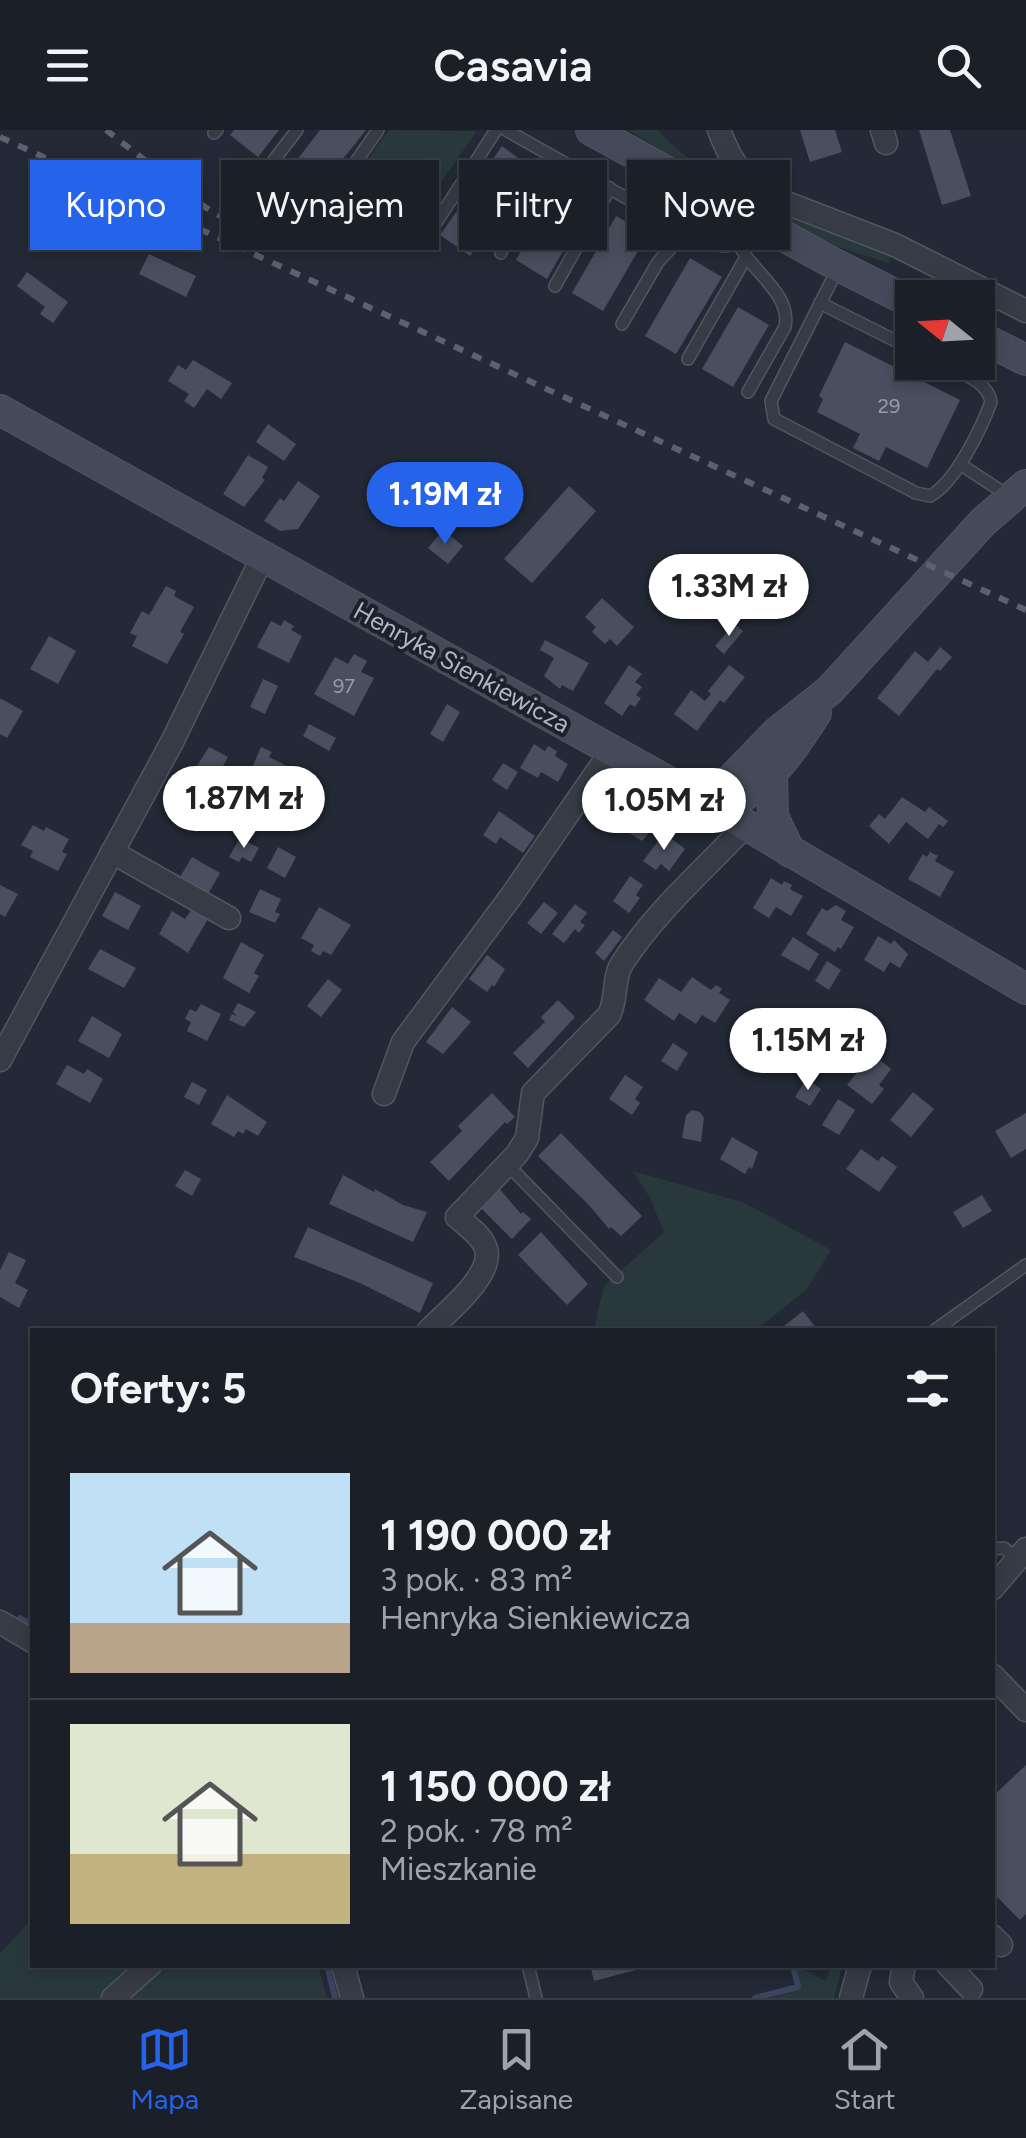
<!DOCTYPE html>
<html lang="pl">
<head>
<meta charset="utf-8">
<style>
	body { margin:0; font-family:Figtree,sans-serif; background:#232730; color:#f1f3f6; height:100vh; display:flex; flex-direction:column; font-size:38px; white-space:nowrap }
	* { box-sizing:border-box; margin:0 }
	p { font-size:32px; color:#9fa2a8 }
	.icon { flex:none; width:55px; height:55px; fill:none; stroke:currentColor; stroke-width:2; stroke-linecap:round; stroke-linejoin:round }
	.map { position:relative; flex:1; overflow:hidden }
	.sheet { position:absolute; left:30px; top:1198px; width:965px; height:640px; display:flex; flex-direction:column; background:#1a1f28; border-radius:0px; box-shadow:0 5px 15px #0003,0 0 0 2px #383d45 }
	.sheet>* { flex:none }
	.top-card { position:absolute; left:30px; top:30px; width:968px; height:90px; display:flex; gap:20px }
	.needle { width:65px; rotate:288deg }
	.tools { position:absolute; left:895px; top:150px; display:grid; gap:20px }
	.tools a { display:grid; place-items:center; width:100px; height:100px; border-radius:0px; background:#1a1f28; box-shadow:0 5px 15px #0003,0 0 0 2px #383d45; font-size:50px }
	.price { position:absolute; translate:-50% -85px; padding:0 22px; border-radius:35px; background:#fff; color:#222; font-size:32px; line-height:65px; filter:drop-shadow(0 2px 5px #0008) }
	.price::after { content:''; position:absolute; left:50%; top:60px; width:30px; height:22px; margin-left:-15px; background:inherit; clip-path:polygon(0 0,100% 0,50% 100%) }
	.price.on { background:#2563eb; color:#fff }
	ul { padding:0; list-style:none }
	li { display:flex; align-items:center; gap:30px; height:250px; padding:0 40px }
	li+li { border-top:2px solid #383d45 }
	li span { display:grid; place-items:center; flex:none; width:280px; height:200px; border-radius:0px; color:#555 }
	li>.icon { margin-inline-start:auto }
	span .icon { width:120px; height:120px; fill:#fffc; stroke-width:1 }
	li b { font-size:42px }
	h2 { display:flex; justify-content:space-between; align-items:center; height:120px; padding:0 40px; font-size:42px }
	.tag { padding:0 35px; border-radius:0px; background:#1a1f28; box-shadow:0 5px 15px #0003,0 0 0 2px #383d45; font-size:35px; line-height:90px }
	.tag.on { background:#2563eb; color:#fff }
	header { display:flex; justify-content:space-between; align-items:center; height:130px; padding:0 40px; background:#1a1f28; font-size:45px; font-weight:600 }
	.tabs { display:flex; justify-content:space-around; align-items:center; height:140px; border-top:2px solid #383d45; background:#1a1f28; font-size:28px; color:#9fa2a8 }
	.tabs a { display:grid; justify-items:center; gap:5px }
	.tabs .on { color:#2563eb }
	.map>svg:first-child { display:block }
	.green { fill:#29393b }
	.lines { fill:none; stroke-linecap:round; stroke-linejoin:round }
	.stream { stroke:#3a455d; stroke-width:6 }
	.building { fill:#494f5e }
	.lane-casing { stroke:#515661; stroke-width:14 }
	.street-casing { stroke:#515661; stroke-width:25 }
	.secondary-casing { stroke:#515661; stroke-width:32 }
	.lane { stroke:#363b46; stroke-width:11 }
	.street { stroke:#363b46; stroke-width:22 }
	.secondary { stroke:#444a59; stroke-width:30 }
	.rail { stroke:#5a616f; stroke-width:6; stroke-dasharray:10 10; stroke-linecap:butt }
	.labels { text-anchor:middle; stroke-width:8; stroke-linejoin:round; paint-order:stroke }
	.number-label { font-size:20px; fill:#979caa }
	.street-label { font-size:25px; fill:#b1b6c3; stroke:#1b202b }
</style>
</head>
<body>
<header><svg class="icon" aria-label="menu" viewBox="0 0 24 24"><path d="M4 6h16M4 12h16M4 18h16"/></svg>Casavia<svg class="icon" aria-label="search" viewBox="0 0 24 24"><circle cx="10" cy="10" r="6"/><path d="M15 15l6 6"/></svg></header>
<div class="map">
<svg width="1026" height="1868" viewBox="0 0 1026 1868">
	<rect width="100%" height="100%" fill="#232936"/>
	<g class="green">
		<path d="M 389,0 L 477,1 L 407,100 L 409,107 L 393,105 C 377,86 355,87 331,86 L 325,74 L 337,71 Z"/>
		<path d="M 628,0 L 658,0 C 679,23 695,37 728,39 L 892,124 L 888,133 L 838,117 L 739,67 Z"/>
		<polygon points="633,1041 745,1073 831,1120 806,1160 756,1200 597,1200 595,1195 604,1156 664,1102 650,1068"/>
		<polygon points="32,1788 32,1835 318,1835 327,1868 0,1868 0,1824"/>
		<polygon points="794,1835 826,1851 831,1835 842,1836 834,1868 770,1868 800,1859"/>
	</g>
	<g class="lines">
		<g class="stream">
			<polyline points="20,1488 32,1495"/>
			<polyline points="327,1835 335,1868"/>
			<polyline points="755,1868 798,1857 793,1835"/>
		</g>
	</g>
	<g class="building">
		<polygon points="234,0 279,0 258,27 230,5"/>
		<polygon points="320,0 366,0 321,57 293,35"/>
		<polygon points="800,0 835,0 842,22 810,32"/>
		<polygon points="919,0 950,0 971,66 942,75"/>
		<polygon points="502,16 532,38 470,126 440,105"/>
		<polygon points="560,53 592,71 547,149 516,130"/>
		<polygon points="616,86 648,104 603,181 572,163"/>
		<polygon points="149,124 196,146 186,167 139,144"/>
		<polygon points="690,128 722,147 676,224 645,206"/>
		<polygon points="27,142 68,172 53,193 40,184 45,177 17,156"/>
		<polygon points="738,177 769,195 733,257 702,239"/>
		<polygon points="845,212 960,270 927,338 886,317 879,331 853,318 860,304 817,282 823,269 819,266"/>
		<polygon points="193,230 232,253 221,269 207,259 194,278 184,271 189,264 168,251 178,235 186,240"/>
		<polygon points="268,294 296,314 284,331 256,312"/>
		<polygon points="248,325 268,337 262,348 265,350 244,377 223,364"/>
		<polygon points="298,351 320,366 298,399 280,401 264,391 280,368 284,371"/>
		<polygon points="569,356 596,381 532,453 504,429"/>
		<polygon points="443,400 463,416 448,434 428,418"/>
		<polygon points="166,456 176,461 174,466 194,477 180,502 184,504 167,534 132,516 137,506 130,503 142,481 149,485"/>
		<polygon points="602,468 634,497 617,516 610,509 605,514 592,502 596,497 585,487"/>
		<polygon points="284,490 294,496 291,500 302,506 289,533 257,517 271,491 281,496"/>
		<polygon points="734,494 743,501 724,524 715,516"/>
		<polygon points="49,506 76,521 58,554 30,539"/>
		<polygon points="545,510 589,533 573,561 562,555 560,559 544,546 554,528 540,520"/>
		<polygon points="940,517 952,527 940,541 937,539 899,586 877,568 915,521 928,532"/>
		<polygon points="354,524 367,531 361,542 374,548 354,586 314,564 335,527 348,534"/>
		<polygon points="629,535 642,544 635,552 642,557 636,565 641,568 635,577 630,574 622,586 604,573"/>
		<polygon points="729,535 745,547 724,573 720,570 697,601 674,584 691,560 705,571 711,564 708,561"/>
		<polygon points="263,549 278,556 265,584 250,577"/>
		<polygon points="0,568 23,581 7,608 0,604"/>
		<polygon points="447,574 460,582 443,612 430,604"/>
		<polygon points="309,594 336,608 329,621 303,606"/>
		<polygon points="534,614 545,621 548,616 557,621 555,626 568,634 558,652 541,642 538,648 520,638"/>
		<polygon points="209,617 228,627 223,636 227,638 213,663 188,650"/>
		<polygon points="261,617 272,622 269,627 285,635 278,651 299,660 286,686 266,675 262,677 255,670 258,664 244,656"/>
		<polygon points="503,633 518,642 507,660 492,650"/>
		<polygon points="602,649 636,669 622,690 590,670"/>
		<polygon points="902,667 925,682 929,677 948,691 943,697 939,694 928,709 906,692 889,714 869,696 879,684 885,689"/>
		<polygon points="649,672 662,681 654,692 657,694 642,711 629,703"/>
		<polygon points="499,681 535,706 523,723 500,707 496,714 483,705"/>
		<polygon points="33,695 44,701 46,697 69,709 62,722 67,724 58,741 30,727 33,721 21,715"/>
		<polygon points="664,703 685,719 669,741 661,734 656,740 643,731"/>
		<polygon points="240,708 259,718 251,732 242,727 239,732 229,727"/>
		<polygon points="278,717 296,727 285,748 267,738"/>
		<polygon points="930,722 938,726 935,731 954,742 940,767 908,749 923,724 927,727"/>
		<polygon points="192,727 220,743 208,764 180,747"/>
		<polygon points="630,746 643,755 636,765 640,768 629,783 613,771"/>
		<polygon points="771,748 782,755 784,751 792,755 790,759 803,766 791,786 776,777 769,788 753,778"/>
		<polygon points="0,755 18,764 5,787 0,784"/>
		<polygon points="260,759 281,769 275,782 280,784 275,793 249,782"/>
		<polygon points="115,762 141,776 128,800 102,786"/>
		<polygon points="544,772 558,783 541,804 527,793"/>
		<polygon points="575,774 587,783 580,792 585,795 579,803 575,799 564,813 552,804"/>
		<polygon points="836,775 846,781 841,790 854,797 841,819 838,817 835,822 806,804 822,778 827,781"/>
		<polygon points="319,777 351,795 331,825 323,821 320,826 311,821 314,815 301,808"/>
		<polygon points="192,779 208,789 188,823 159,804 172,781 185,789"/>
		<polygon points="613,800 622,807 604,831 595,823"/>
		<polygon points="878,806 891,814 894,810 908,824 900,838 890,832 884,842 864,830"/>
		<polygon points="793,807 819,824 809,841 781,825"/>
		<polygon points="241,812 264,825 254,843 259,846 249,863 223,848"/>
		<polygon points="100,819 136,838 124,858 88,839"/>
		<polygon points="487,825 505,839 494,857 492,855 487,862 469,849"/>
		<polygon points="827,831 841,840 829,860 815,851"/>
		<polygon points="692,847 711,860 716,855 722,859 719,863 730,870 715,893 702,885 696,894 679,883 674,891 644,870 659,848 681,862"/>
		<polygon points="328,849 342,860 321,887 307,876"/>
		<polygon points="558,870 575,887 528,938 513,923 545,892 541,887"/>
		<polygon points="238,873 256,882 244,897 229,890 232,884 237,886 233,882"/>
		<polygon points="201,874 221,884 207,911 187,901 191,892 185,889 190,879 196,882"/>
		<polygon points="452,877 471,892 443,924 426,912"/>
		<polygon points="92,886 122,904 109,928 78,911"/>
		<polygon points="824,890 832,896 827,904 847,922 837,937 798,910 808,895 817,901"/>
		<polygon points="673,913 688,923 677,941 661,931"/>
		<polygon points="872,924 891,939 879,955 884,959 872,974 847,955"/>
		<polygon points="67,935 84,944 87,939 103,949 90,973 56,954"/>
		<polygon points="625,945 643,957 635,969 640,973 632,985 609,969"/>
		<polygon points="806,949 821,959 810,976 795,967"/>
		<polygon points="192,952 207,960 199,975 184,967"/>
		<polygon points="913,962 934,979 911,1007 890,990"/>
		<polygon points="492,963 515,987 507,994 505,992 449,1051 430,1032 462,1001 458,996"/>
		<polygon points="227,965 267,992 258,1006 246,999 243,1004 238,1001 234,1007 211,994"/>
		<polygon points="838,969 855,980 839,1005 822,995"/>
		<polygon points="692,980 700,982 704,988 701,1012 682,1008 686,985"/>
		<polygon points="1026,983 1026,1019 1011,1028 995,1001"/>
		<polygon points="561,1003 642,1086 621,1106 611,1097 609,1099 589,1075 538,1026"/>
		<polygon points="732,1007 758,1022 752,1039 749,1037 745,1044 720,1029"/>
		<polygon points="861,1019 878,1031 882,1026 897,1037 879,1062 846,1039"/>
		<polygon points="185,1040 201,1049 192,1066 175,1056"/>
		<polygon points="343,1045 374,1062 375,1059 403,1075 427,1082 413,1112 329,1074"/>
		<polygon points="498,1057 521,1084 523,1082 531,1089 512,1109 479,1076"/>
		<polygon points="982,1065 992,1081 963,1098 953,1082"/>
		<polygon points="308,1097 433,1153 420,1183 360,1153 294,1127"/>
		<polygon points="541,1102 588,1154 567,1175 518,1125"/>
		<polygon points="9,1122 26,1130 15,1153 28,1160 19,1178 0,1167 0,1140"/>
		<polygon points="803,1181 816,1198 779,1200"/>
		<polygon points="1026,1635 1026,1784 1020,1790 992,1762 992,1667"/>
		<polygon points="590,1835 651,1835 651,1836 594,1851"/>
	</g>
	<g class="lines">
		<g class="lane-casing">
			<g id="lane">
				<path d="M 506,0 L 706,113 C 735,119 735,117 752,93"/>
				<polyline points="214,3 217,0"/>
				<polyline points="274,30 297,0"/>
				<polyline points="337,59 378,0"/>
				<polyline points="434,96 496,0"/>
				<path d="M 738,113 C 750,141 792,163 785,197 L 748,262"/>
				<polyline points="501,123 504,112 561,31"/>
				<path d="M 837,140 L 771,271 L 774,289 L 916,363 L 930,366 C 955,353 981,299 991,272 C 988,250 957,242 939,232"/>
				<polyline points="555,156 610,58"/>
				<polyline points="820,173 912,219"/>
				<polyline points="622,194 658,132 685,103"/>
				<polyline points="688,229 745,129"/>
				<polyline points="960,334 1004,363"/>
				<polyline points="507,1034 617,1147"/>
				<polyline points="935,1200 1026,1135"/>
				<polyline points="992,1419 1004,1418 1016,1428"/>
				<polyline points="528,1835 536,1868"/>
			</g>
		</g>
		<g class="street-casing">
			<g id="street">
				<path d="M 719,0 C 730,29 741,47 766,65 L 895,115 L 1026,181"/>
				<polyline points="882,0 886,13"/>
				<polyline points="112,722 229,788"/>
				<polyline points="0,930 172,612 263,426"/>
				<polyline points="384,964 403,912 512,765 612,620"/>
				<path d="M 429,1200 C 446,1183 497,1143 485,1116 C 480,1104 466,1095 457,1087 L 517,1024 L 527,1008 L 533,963 L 609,885 C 618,868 612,847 623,832 C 656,781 705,739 746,695"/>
				<polyline points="992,1459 1026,1419"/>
				<polyline points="0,1492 32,1511"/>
				<polyline points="992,1545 1026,1580"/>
				<polyline points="992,1806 1001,1815"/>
				<polyline points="343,1835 352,1868"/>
				<polyline points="904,1835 901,1852 912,1868"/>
				<polyline points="948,1835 971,1859"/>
				<polyline points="113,1868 150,1835"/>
				<polyline points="851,1868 860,1835"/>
			</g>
		</g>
		<g class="secondary-casing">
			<g id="secondary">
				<polyline points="591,0 831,132 912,173"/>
				<polyline points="978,206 1026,230"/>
				<polyline points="0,280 746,695 1026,859"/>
				<polyline points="772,646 773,686 790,722"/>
				<polyline points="718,681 721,660 776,603 830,560 983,392 1026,355"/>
				<path d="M 718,681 C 768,656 786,629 816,583"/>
			</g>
		</g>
		<use href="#lane" class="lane"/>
		<use href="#street" class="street"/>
		<use href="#secondary" class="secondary"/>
		<g class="rail">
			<polyline points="106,0 205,77 282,122"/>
			<polyline points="0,7 1026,480"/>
		</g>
	</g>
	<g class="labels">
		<g class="number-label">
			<text x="889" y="283">29</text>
			<text x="344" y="563">97</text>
		</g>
		<g class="street-label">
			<text transform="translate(462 537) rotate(29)" y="9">Henryka Sienkiewicza</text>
		</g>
	</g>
</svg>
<div class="tools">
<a><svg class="needle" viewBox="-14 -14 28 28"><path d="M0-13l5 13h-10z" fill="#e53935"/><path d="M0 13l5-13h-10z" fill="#9fa2a8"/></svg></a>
</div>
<b class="price on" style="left:445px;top:417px">1.19M zł</b>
<b class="price" style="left:729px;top:509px">1.33M zł</b>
<b class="price" style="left:244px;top:721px">1.87M zł</b>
<b class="price" style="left:664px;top:723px">1.05M zł</b>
<b class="price" style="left:808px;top:963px">1.15M zł</b>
<div class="top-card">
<a class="tag on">Kupno</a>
<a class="tag">Wynajem</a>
<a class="tag">Filtry</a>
<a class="tag">Nowe</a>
</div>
<section class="sheet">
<h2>Oferty: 5<svg class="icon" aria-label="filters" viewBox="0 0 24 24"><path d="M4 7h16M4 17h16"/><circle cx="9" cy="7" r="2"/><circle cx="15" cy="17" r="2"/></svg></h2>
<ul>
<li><span style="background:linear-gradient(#bfe0f5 75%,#b9a48a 0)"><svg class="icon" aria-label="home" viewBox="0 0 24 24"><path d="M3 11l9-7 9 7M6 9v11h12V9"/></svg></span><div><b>1 190 000 zł</b><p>3 pok. · 83 m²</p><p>Henryka Sienkiewicza</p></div></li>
<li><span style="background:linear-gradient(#dfe7d0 65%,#c2b280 0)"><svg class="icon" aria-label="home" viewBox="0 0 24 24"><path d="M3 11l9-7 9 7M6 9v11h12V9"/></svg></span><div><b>1 150 000 zł</b><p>2 pok. · 78 m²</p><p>Mieszkanie</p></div></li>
</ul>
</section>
</div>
<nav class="tabs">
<a class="on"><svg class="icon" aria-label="map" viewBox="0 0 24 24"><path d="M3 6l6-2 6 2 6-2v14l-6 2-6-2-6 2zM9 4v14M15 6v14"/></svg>Mapa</a>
<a><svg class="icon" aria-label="saved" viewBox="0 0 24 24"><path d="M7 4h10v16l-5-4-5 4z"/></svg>Zapisane</a>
<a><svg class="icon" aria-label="home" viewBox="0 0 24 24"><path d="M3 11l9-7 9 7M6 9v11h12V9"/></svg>Start</a>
</nav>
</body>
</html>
